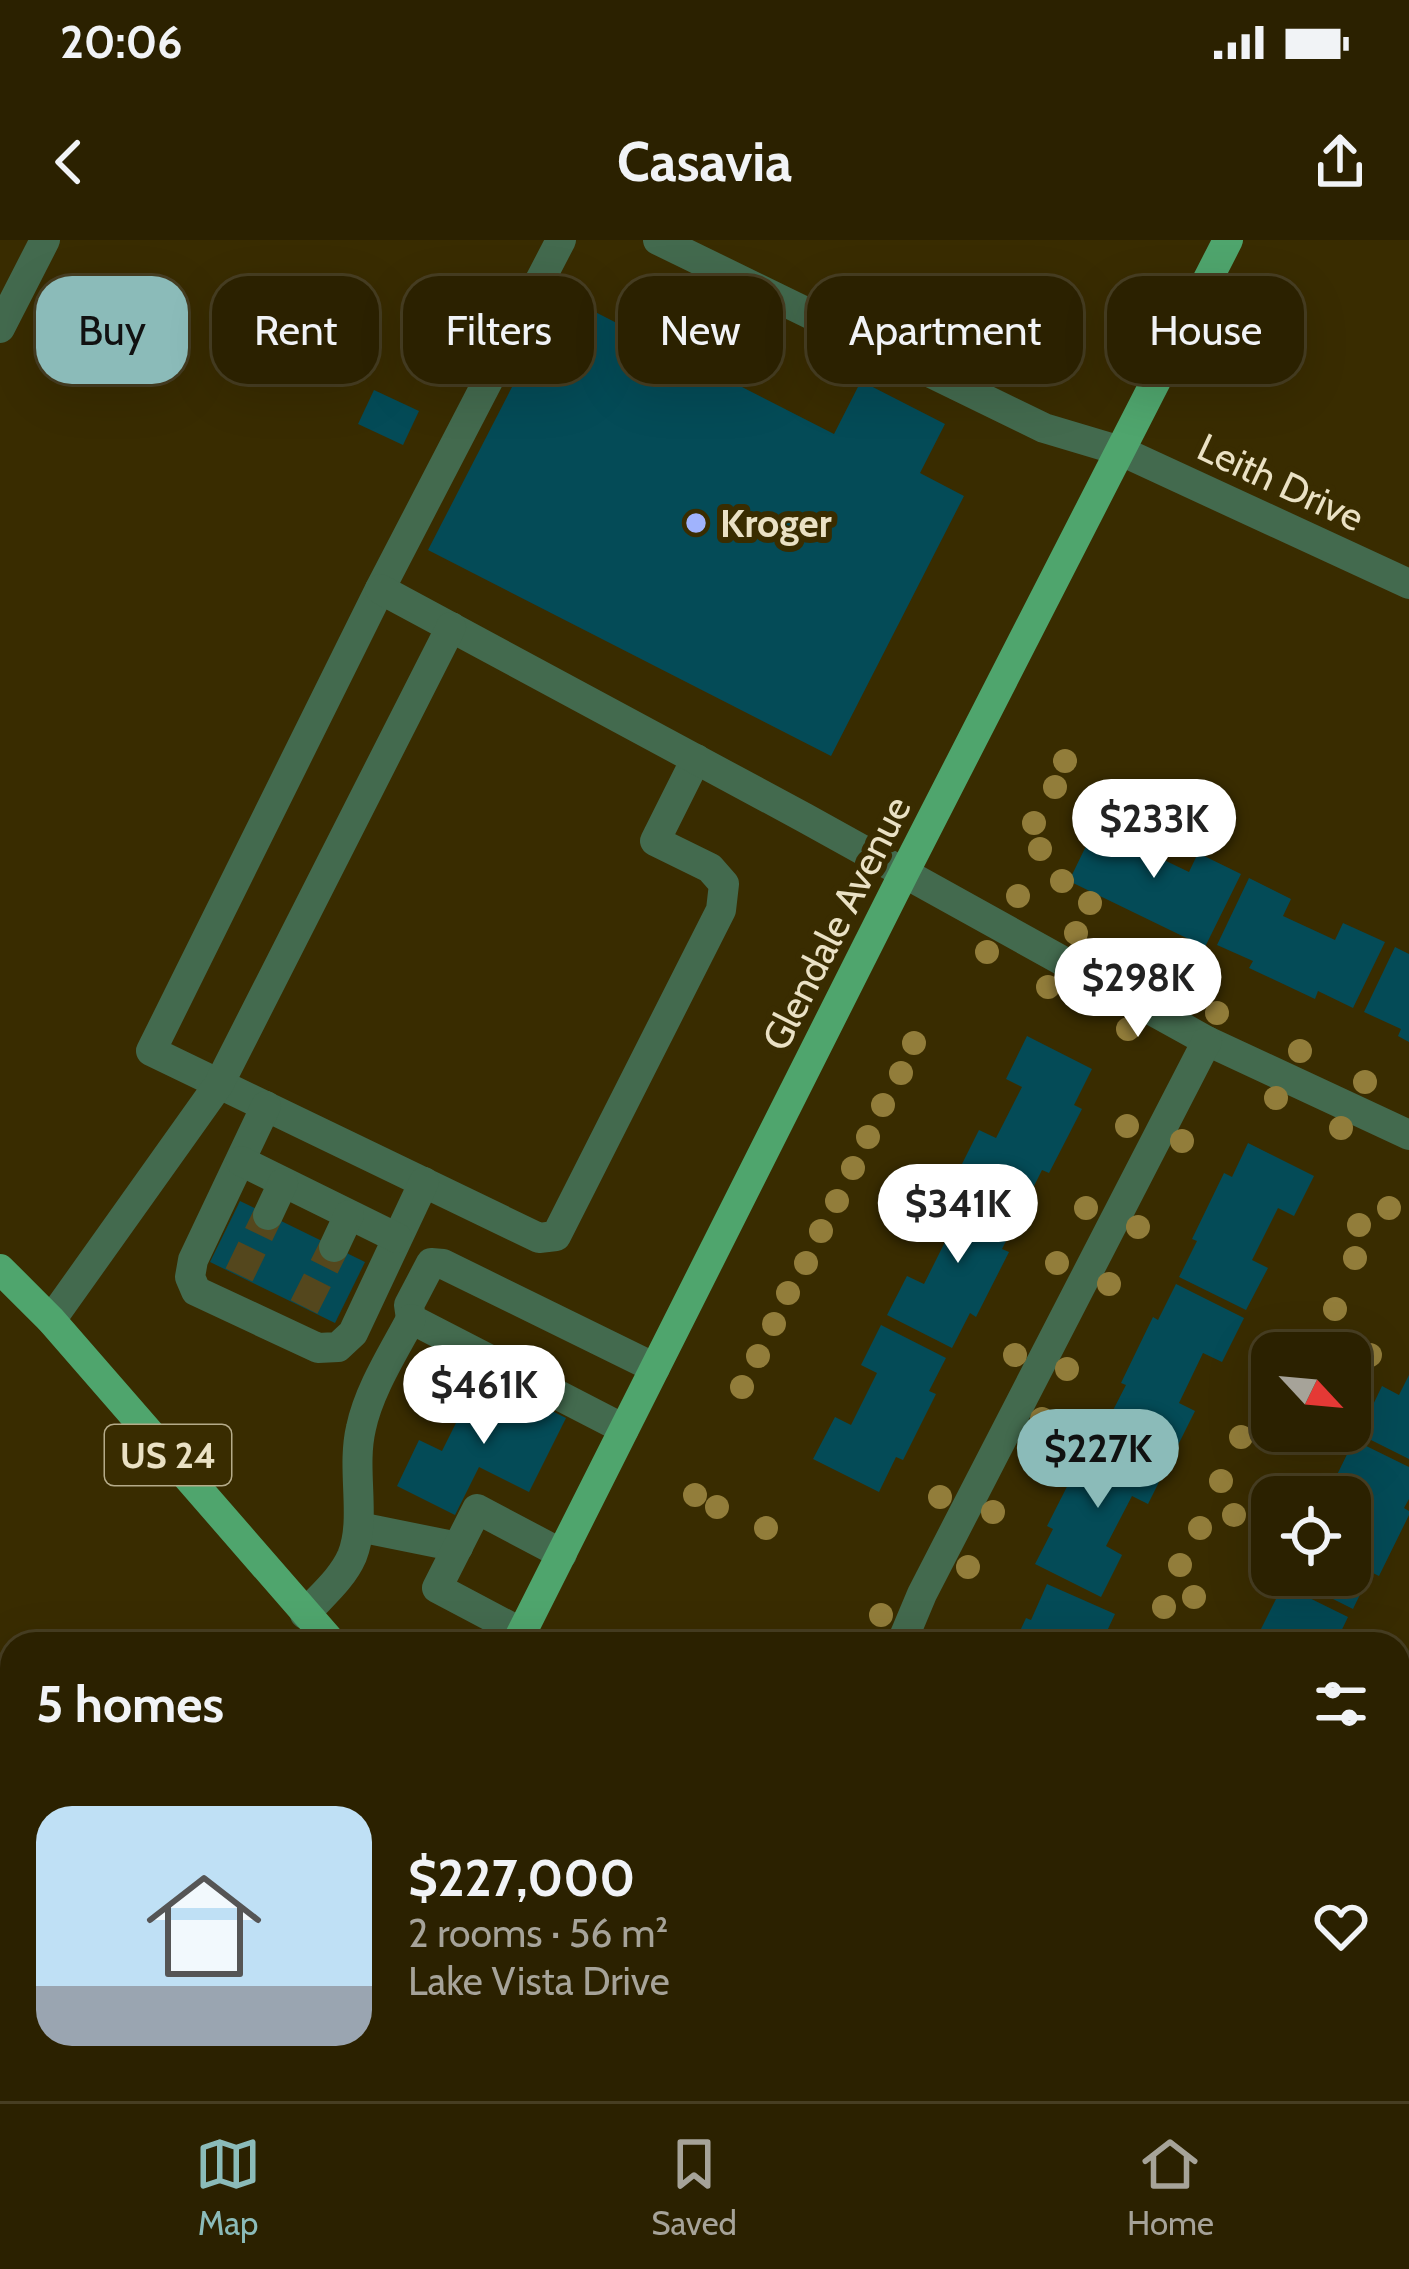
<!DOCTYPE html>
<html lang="en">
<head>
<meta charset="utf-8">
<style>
	body { margin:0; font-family:Cabin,sans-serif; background:#33290a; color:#f1f3f6; height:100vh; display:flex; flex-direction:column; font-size:45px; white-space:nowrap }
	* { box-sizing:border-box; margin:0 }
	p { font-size:39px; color:#a6a399 }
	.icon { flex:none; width:66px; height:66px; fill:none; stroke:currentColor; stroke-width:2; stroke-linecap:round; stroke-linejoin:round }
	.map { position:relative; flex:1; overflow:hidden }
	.drawer { position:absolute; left:0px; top:1392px; width:1410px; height:471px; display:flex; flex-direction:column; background:#2b2100; border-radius:36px 36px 0 0; box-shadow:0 12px 48px #0002,0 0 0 3px #473e22 }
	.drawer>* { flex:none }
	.guide { position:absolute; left:36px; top:36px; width:1338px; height:108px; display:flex; gap:24px }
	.needle { width:78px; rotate:116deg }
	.buttons { position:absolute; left:1251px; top:1092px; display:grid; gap:24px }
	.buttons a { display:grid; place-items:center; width:120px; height:120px; border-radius:24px; background:#2b2100; box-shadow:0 12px 48px #0002,0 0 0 3px #473e22; font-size:60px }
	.price { position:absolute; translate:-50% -102px; padding:0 27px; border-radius:42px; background:#fff; color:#222; font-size:39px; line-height:78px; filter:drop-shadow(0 3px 6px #0008) }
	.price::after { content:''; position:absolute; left:50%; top:72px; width:36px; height:27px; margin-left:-18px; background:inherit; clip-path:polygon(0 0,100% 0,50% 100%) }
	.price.on { background:#8bbbb9; color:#111 }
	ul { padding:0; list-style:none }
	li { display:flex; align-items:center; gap:36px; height:300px; padding:0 36px }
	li+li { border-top:3px solid #473e22 }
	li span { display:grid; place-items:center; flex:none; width:336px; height:240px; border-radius:36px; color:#555 }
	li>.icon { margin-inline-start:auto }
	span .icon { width:144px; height:144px; fill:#fffc; stroke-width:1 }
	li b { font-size:51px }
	h2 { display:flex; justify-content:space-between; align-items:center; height:144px; padding:0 36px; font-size:51px }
	.pill { padding:0 42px; border-radius:36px; background:#2b2100; box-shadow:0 12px 48px #0002,0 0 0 3px #473e22; font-size:42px; line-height:108px }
	.pill.on { background:#8bbbb9; color:#111 }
	.status { display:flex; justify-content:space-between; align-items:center; height:84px; padding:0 60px; background:#2b2100; direction:ltr }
	.status svg { height:33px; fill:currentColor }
	header { display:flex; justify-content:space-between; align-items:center; height:156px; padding:0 36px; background:#2b2100; font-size:54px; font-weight:700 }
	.menu { display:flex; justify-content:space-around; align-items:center; height:168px; border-top:3px solid #473e22; background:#2b2100; font-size:33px; color:#a6a399 }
	.menu a { display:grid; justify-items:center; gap:6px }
	.menu .on { color:#8bbbb9 }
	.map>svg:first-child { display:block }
	.building { fill:#044b57 }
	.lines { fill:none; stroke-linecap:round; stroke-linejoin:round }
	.minor-tunnel { stroke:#54471d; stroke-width:30; stroke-dasharray:30 15; stroke-linecap:butt }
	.minor { stroke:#436a4e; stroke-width:30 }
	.major { stroke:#4fa56d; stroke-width:30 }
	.tree { fill:#927d3a }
	.poi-dot { fill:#a0b3fd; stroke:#392c00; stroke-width:4.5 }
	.labels { text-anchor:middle; stroke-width:12; stroke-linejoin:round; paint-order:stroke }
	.shield { fill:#392c00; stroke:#b5ab89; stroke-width:3 }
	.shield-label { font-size:36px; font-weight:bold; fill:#eae1c4 }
	.street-label { font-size:39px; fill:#eae1c4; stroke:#392c00 }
	.poi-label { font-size:39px; font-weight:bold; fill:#eae1c4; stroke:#392c00; text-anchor:start }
</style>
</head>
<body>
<div class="status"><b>20:06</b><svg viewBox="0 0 49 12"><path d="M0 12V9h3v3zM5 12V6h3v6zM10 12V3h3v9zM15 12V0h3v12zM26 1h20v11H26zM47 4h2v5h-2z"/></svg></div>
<header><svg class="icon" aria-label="back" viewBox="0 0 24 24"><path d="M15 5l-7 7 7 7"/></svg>Casavia<svg class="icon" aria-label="share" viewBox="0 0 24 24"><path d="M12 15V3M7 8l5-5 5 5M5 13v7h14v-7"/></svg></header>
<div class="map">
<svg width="1409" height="1861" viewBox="0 0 1409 1861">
	<rect width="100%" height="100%" fill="#392c00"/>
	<g class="building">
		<polygon points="560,54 834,194 861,141 945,184 920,233 964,256 831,516 428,310"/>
		<polygon points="374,150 419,171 403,205 358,184"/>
		<polygon points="1104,569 1146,590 1137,607 1189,632 1198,613 1241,634 1205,707 1069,641"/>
		<polygon points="1249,638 1291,659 1283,676 1335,700 1343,683 1385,702 1353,768 1318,751 1315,759 1249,728 1253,721 1217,705"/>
		<polygon points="1395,707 1409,714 1409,802 1398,796 1401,789 1364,772"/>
		<polygon points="1027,796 1092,829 1074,865 1082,869 1049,933 1042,930 1025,964 958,932 979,890 996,898 1022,847 1006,839"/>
		<polygon points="1248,903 1314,936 1294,976 1278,968 1252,1020 1268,1028 1246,1070 1179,1037 1197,1001 1192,999 1224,933 1232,937"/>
		<polygon points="955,940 1020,973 1002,1009 1009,1012 976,1077 970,1073 952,1108 887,1075 907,1036 924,1044 949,994 932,986"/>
		<polygon points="240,961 365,1022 335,1083 210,1022"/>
		<polygon points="1176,1044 1244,1078 1222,1122 1203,1113 1179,1163 1195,1171 1174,1213 1108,1180 1126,1145 1121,1143 1153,1077 1158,1080"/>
		<polygon points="881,1085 946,1118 929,1151 936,1154 903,1220 896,1217 879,1252 813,1219 835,1177 851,1185 877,1133 861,1125"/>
		<polygon points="480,1135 566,1178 529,1252 479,1227 455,1275 397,1246 419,1200 442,1211"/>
		<polygon points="1409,1135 1409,1219 1359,1194 1382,1146 1399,1155"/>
		<polygon points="1104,1189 1169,1222 1148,1264 1132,1256 1106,1306 1122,1315 1101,1357 1035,1324 1053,1289 1047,1286 1080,1221 1086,1224"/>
		<polygon points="1354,1200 1409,1227 1409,1259 1404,1268 1409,1271 1409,1275 1379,1336 1371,1332 1353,1369 1285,1335 1350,1335 1350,1257 1347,1257 1351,1250 1334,1241"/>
		<polygon points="1047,1344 1115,1374 1101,1404 1014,1404 1026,1378 1031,1380"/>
		<polygon points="1283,1345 1348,1377 1335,1404 1272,1404 1257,1397"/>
		<polygon points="1398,1687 1409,1693 1409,1771 1398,1793"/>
		<polygon points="987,1851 1062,1851 1071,1861 996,1861"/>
	</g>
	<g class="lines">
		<g class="minor-tunnel">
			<polyline points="239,1035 268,975"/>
			<polyline points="304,1067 334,1007"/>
		</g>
		<g class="minor">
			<polyline points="561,0 380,349 151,811 539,998 556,996 721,670 724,644 710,628 655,601 696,519"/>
			<polyline points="658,0 1044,188 1121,211 1409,344"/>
			<polyline points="0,88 45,0"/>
			<polyline points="380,349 805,578 1207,801 1409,895"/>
			<polyline points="266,866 193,1020 190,1037 196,1051 318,1108 338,1107 353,1093 424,942"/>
			<polyline points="241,921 397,998"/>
			<polyline points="268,975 283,943"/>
			<polyline points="334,1007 349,975"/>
			<polyline points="51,1080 219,844 451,387"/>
			<polyline points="624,1189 411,1079 409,1065 431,1023 443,1024 655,1128"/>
			<polyline points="359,1287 458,1307"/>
			<path d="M 305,1374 C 321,1356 342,1339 352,1316 C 367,1279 351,1230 361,1188 C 369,1150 393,1113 411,1079"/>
			<polyline points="522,1393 437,1348 477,1269 562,1314"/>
			<polyline points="901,1404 922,1354 1207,801"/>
			<polyline points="0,1443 12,1455"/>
			<polyline points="1398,1471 1409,1449"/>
			<polyline points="0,1835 12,1841"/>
			<polyline points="34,1851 55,1861"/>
			<polyline points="528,1851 546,1861"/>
			<polyline points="1163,1851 1171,1861"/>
			<polyline points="408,1861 415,1851"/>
			<polyline points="629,1861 634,1851"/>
			<polyline points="697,1861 707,1851"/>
			<polyline points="1241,1861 1250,1851"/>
		</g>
		<g class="major">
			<polyline points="0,1029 51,1080 333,1404"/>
			<polyline points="516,1404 904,633 1228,0"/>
			<polyline points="746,1851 756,1861"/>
			<polyline points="270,1861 276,1851"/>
		</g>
	</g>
	<g class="tree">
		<circle cx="1065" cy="521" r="12"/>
		<circle cx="1055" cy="547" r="12"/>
		<circle cx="1034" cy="583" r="12"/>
		<circle cx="1040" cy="609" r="12"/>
		<circle cx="1062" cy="641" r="12"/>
		<circle cx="1018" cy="656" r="12"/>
		<circle cx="1090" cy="663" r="12"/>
		<circle cx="1076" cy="693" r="12"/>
		<circle cx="987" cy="712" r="12"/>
		<circle cx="1155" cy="739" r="12"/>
		<circle cx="1048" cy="747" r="12"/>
		<circle cx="1217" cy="773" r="12"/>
		<circle cx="1128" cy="789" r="12"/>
		<circle cx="914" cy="803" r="12"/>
		<circle cx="1300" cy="811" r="12"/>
		<circle cx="901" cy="833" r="12"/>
		<circle cx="1365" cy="842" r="12"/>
		<circle cx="1276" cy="858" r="12"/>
		<circle cx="883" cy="865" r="12"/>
		<circle cx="1127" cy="886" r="12"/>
		<circle cx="1341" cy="888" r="12"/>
		<circle cx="868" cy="897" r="12"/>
		<circle cx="1182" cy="901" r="12"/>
		<circle cx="853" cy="928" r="12"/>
		<circle cx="837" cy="961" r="12"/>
		<circle cx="1086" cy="968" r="12"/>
		<circle cx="1389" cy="968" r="12"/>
		<circle cx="1359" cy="985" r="12"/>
		<circle cx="1138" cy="987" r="12"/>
		<circle cx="821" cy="991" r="12"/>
		<circle cx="1355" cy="1018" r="12"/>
		<circle cx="806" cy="1023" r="12"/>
		<circle cx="1057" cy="1023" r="12"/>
		<circle cx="1109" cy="1044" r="12"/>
		<circle cx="788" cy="1053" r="12"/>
		<circle cx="1335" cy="1069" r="12"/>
		<circle cx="774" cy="1084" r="12"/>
		<circle cx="1015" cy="1115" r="12"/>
		<circle cx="1370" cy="1115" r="12"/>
		<circle cx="758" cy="1116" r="12"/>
		<circle cx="1067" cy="1129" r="12"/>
		<circle cx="742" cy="1147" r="12"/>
		<circle cx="1042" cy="1179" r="12"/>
		<circle cx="1241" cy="1197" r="12"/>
		<circle cx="1221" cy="1241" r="12"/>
		<circle cx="695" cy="1255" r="12"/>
		<circle cx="940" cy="1257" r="12"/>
		<circle cx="717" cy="1267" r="12"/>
		<circle cx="993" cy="1272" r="12"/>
		<circle cx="1234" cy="1275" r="12"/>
		<circle cx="766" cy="1288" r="12"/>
		<circle cx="1200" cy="1288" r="12"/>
		<circle cx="1180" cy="1325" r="12"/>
		<circle cx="968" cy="1327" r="12"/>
		<circle cx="1194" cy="1357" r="12"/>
		<circle cx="1164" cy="1367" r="12"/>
		<circle cx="881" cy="1375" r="12"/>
	</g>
	<circle class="poi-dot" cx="696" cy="283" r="12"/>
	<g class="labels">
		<rect class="shield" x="105" y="1185" width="126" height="60" rx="9"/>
		<g class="shield-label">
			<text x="168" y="1228">US 24</text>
		</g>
		<g class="street-label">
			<text transform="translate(1281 242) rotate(25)" y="14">Leith Drive</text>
			<text transform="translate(836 683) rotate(-63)" y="14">Glendale Avenue</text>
		</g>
		<g class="poi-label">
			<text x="720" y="297">Kroger</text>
		</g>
	</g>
</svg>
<div class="buttons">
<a><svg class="needle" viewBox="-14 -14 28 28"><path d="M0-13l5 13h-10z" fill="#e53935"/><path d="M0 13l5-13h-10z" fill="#a6a399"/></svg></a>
<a><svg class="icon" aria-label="locate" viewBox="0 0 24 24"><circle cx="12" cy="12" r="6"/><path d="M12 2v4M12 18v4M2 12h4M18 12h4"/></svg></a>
</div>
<b class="price" style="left:1154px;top:641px">$233K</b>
<b class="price" style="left:1138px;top:800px">$298K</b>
<b class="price" style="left:958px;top:1026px">$341K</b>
<b class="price" style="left:484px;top:1207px">$461K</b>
<b class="price on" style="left:1098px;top:1271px">$227K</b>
<div class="guide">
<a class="pill on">Buy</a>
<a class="pill">Rent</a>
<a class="pill">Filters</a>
<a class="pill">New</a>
<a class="pill">Apartment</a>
<a class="pill">House</a>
</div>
<section class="drawer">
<h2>5 homes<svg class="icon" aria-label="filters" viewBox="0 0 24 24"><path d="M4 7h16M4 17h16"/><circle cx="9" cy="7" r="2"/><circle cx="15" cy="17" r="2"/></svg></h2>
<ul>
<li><span style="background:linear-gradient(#bfe0f5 75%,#9aa5b1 0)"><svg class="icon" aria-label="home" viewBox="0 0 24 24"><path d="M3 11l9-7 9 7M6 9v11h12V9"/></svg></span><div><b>$227,000</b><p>2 rooms · 56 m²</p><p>Lake Vista Drive</p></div><svg class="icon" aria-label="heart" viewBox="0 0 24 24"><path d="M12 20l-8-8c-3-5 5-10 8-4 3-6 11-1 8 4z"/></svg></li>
</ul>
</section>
</div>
<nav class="menu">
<a class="on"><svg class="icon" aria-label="map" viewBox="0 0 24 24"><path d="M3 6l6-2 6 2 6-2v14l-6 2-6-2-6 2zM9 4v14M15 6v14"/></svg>Map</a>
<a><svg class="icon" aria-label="saved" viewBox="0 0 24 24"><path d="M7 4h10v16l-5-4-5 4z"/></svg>Saved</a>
<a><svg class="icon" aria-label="home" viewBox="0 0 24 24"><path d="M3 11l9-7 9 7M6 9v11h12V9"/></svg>Home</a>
</nav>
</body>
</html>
